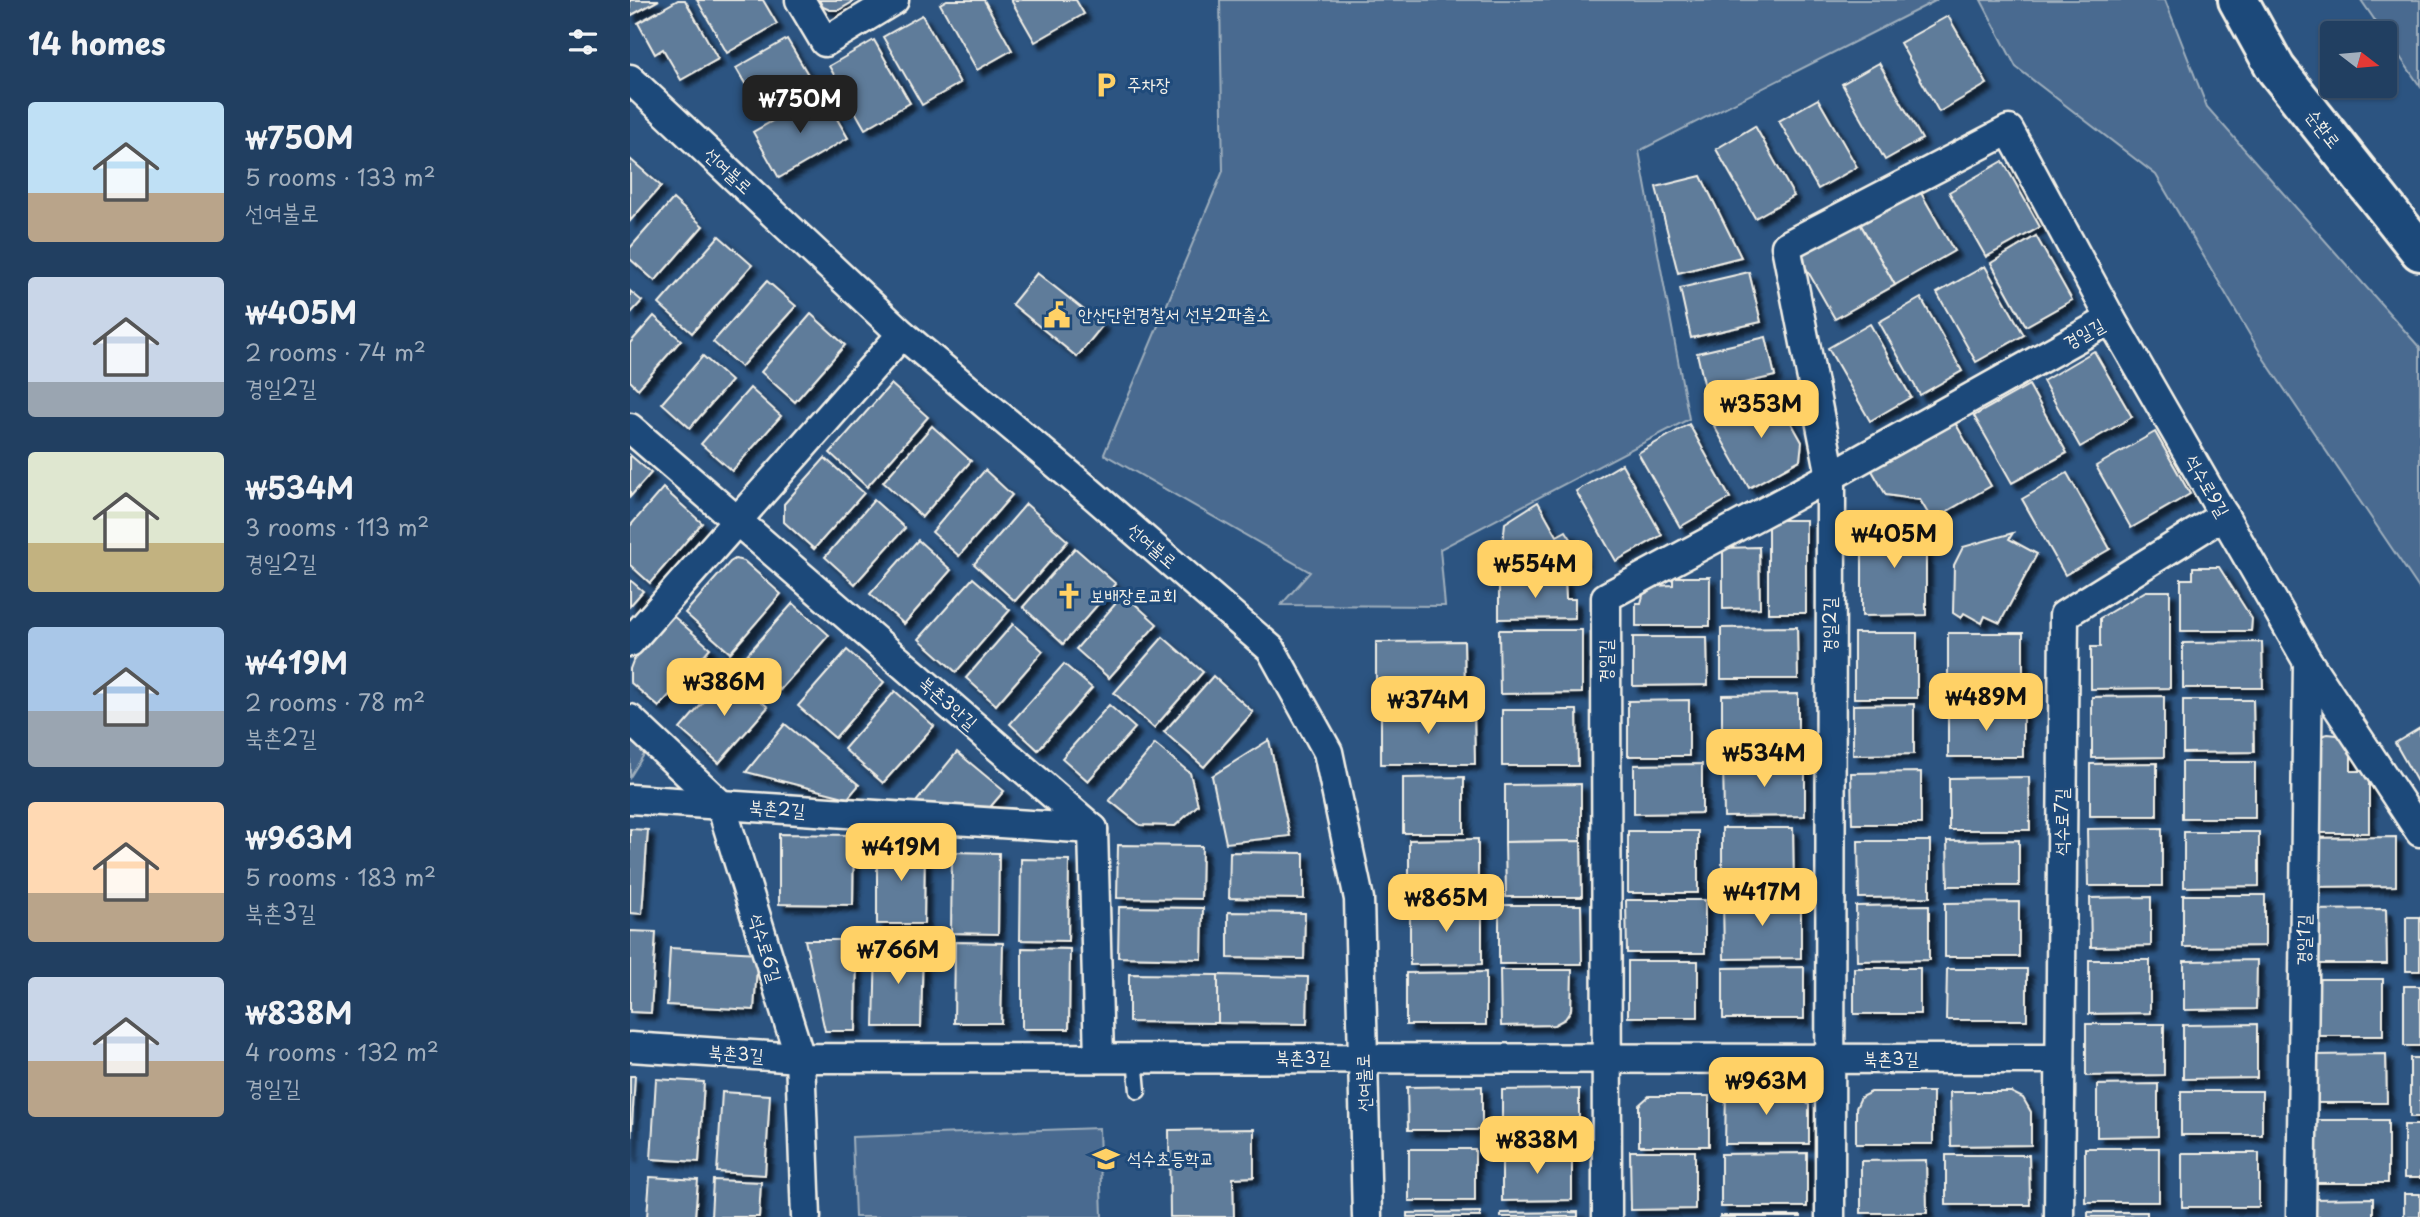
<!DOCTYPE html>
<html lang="en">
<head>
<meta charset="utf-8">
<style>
	body { margin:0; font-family:"Playpen Sans","Poor Story",sans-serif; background:#294667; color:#f1f3f6; height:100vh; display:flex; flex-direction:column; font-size:26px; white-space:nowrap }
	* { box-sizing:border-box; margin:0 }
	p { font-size:23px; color:#a2afbd }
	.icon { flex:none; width:38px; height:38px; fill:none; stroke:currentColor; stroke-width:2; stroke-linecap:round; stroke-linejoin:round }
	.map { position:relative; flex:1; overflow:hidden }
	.drawer { display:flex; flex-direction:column; background:#213f61; width:630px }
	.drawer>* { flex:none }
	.needle { width:46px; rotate:106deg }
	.buttons { position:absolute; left:1690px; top:21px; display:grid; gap:14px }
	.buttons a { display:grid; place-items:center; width:77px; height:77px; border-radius:7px; background:#213f61; box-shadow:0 2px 5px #0004,0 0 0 2px #3e5876; font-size:35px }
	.price { position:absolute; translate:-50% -60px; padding:0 16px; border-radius:14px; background:#ffd166; color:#111; font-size:23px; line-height:46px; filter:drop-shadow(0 2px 4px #0008) }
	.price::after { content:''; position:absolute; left:50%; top:42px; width:21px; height:16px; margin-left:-10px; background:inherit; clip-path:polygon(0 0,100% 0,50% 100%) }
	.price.selected { background:#222; color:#fff }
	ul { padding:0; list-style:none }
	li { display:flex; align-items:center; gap:21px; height:175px; padding:0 28px }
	li span { display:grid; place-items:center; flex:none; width:196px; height:140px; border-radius:7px; color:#555 }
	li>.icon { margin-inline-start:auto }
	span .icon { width:84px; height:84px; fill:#fffc; stroke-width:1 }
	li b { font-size:30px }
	h2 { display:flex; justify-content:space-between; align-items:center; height:84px; padding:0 28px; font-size:30px }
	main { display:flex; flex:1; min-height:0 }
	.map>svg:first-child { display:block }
	.green { fill:#496b90; stroke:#9eaebc; stroke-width:2 }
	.building { fill:#5e7b9a; stroke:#f4f1e8; stroke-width:2; filter:url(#shadow) }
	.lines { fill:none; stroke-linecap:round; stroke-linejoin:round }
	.service-casing { stroke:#f4f1e8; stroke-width:19 }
	.minor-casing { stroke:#f4f1e8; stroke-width:33 }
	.secondary-casing { stroke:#f4f1e8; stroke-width:44 }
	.service { stroke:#1f4a7a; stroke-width:14 }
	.minor { stroke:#1f4a7a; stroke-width:28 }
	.secondary { stroke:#1f4a7a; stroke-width:38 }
	.labels { text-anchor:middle; stroke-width:6; stroke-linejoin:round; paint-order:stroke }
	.poi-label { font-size:18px; fill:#f4f1e8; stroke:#1f4a7a; text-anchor:start }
	.street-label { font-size:18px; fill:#f4f1e8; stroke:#1f4a7a }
</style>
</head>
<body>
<main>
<section class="drawer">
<h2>14 homes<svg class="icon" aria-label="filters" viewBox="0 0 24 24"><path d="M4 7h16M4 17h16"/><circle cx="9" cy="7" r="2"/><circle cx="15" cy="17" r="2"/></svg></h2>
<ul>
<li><span style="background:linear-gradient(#bfe0f5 65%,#b9a48a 0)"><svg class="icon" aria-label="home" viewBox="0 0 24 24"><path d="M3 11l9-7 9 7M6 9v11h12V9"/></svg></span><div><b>₩750M</b><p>5 rooms · 133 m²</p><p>선여불로</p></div></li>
<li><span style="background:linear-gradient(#c9d6e8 75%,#9aa5b1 0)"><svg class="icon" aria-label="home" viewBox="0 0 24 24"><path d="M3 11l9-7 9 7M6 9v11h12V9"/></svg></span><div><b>₩405M</b><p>2 rooms · 74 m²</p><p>경일2길</p></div></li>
<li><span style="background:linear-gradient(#dfe7d0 65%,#c2b280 0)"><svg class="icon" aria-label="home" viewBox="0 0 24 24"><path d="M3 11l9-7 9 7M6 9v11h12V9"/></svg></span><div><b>₩534M</b><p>3 rooms · 113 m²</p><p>경일2길</p></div></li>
<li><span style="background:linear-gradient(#a9c7e8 60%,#9aa5b1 0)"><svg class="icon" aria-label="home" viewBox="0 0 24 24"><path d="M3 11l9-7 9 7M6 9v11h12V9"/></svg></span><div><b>₩419M</b><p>2 rooms · 78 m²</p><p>북촌2길</p></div></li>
<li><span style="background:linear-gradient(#ffd9b3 65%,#b9a48a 0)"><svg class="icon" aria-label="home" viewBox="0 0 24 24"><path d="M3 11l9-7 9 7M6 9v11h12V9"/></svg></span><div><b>₩963M</b><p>5 rooms · 183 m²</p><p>북촌3길</p></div></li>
<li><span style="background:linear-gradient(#c9d6e8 60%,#b9a48a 0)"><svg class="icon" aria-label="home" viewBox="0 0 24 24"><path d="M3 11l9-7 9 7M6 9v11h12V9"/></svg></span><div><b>₩838M</b><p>4 rooms · 132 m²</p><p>경일길</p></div></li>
</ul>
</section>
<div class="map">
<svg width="1790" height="1217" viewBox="0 0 1790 1217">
	<defs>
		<filter id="shadow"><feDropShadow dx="6" dy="6" stdDeviation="2" flood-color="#0009"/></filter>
	</defs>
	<rect width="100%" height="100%" fill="#2c5481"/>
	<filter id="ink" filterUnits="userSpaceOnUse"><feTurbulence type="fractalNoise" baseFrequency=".0143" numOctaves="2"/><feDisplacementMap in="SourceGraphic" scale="14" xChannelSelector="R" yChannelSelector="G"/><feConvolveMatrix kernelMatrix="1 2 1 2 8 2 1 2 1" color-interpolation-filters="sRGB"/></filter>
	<g filter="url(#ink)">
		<g class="green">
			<polygon points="590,0 1307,0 1009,151 1059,419 810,549 815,606 651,605 680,572 474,454 593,171"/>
			<polygon points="1351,0 1535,0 1577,107 1790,348 1790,590 1634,359 1526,175 1386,67"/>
			<polygon points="1731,0 1790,0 1790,86"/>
			<polygon points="0,741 15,753 0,777"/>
			<polygon points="469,1128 472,1217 225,1217 222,1137"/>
		</g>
		<g class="building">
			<polygon points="0,0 29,0 0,16"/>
			<polygon points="48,0 55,0 88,59 51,80 33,49 25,54 8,23"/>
			<polygon points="67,0 133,0 147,24 97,53"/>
			<polygon points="189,0 226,0 209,10 200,10 193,7"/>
			<polygon points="317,0 354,0 382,50 347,70 310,4"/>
			<polygon points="381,0 446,0 454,14 405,42"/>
			<polygon points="292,15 330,83 292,105 253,37"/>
			<polygon points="1318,16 1357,84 1309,112 1270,43"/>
			<polygon points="157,39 186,88 135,118 106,68"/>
			<polygon points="244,40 280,103 235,129 199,66"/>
			<polygon points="1249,63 1292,139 1255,160 1212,84"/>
			<polygon points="192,93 218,138 149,178 123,132"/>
			<polygon points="1188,99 1227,167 1188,189 1149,121"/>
			<polygon points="1125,126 1164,196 1125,218 1086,149"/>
			<polygon points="0,159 31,186 0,221"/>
			<polygon points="1373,161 1410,227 1356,257 1319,192"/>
			<polygon points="1071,176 1111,257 1048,273 1026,187"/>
			<polygon points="1287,186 1324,251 1265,285 1228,220"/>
			<polygon points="43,199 73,226 25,281 0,259 0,248"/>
			<polygon points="1228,220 1265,285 1205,319 1168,254"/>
			<polygon points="89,236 122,265 62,333 29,304"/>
			<polygon points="1406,236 1442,300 1396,326 1361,263"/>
			<polygon points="1355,266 1394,335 1346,362 1307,293"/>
			<polygon points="1119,272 1131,322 1061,338 1050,288"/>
			<polygon points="407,273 473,325 447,357 382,304"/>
			<polygon points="137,281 166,306 111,367 83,342"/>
			<polygon points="0,291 12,301 0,314"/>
			<polygon points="1291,298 1332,371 1290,395 1249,322"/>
			<polygon points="181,314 215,345 165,402 131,372"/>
			<polygon points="24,316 51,340 8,389 0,381 0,343"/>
			<polygon points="1240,324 1281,397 1240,421 1198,348"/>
			<polygon points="1136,337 1145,376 1076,392 1067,353"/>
			<polygon points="1464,351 1502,417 1450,447 1413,381"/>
			<polygon points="73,356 101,381 60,428 32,403"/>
			<polygon points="261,384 298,417 237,487 200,453"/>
			<polygon points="1399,385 1437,453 1382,483 1344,416"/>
			<polygon points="120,388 151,416 102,471 71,444"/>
			<polygon points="1144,392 1172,442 1170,460 1119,488 1084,426"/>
			<polygon points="1323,419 1361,486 1302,520 1290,500 1256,495 1240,467"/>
			<polygon points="1059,424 1100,498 1050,527 1008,453"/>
			<polygon points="302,426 341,461 292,517 253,482"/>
			<polygon points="1525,432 1560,494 1501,528 1466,466"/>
			<polygon points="0,455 21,473 0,497"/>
			<polygon points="195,458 234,493 184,549 154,522 154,504"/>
			<polygon points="992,464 1032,535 986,561 946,491"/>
			<polygon points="355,470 382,495 329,556 302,532"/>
			<polygon points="1437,473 1480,549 1435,575 1392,499"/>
			<polygon points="33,488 72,523 20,583 0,565 0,526"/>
			<polygon points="244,500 275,528 225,584 195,557"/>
			<polygon points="908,502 927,536 936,531 952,556 950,574 871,564 875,523"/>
			<polygon points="396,504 438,541 385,601 344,564"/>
			<rect x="1138" y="520" width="38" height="93"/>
			<polygon points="1232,524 1296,524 1296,615 1232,616"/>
			<polygon points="1383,533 1379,539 1407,554 1370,623 1355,616 1352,623 1334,613 1331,618 1323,613 1324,565 1333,547"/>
			<polygon points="288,540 321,570 274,624 240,594"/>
			<polygon points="1129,547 1130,608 1093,609 1093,548"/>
			<polygon points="445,548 486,584 433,644 393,607"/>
			<polygon points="105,559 114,561 151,594 100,653 55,613 100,562"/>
			<polygon points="1563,567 1589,567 1622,619 1621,631 1551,631 1551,579 1563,579"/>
			<polygon points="1043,577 1080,577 1080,626 1006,626 1006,603 1011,603 1014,592 1024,586 1043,585"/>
			<polygon points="343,578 380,610 326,672 289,639"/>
			<polygon points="0,580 13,591 0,606"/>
			<polygon points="869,580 935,580 936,599 945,599 945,618 869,619"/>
			<polygon points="1516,591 1540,591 1540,688 1461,689 1461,647 1470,647 1470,618"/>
			<polygon points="494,594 527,624 479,678 446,649"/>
			<polygon points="163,603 199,635 150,690 114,658"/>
			<polygon points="42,615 80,648 29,707 0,682 0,669 3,661"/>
			<polygon points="383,624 413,651 366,705 336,678"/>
			<polygon points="1167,627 1168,679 1091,679 1091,628"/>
			<polygon points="869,630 952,630 952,693 870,694"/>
			<rect x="1224" y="633" width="63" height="65"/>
			<polygon points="1318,633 1393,633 1393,695 1318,696"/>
			<polygon points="533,637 573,672 524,728 484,693"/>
			<polygon points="1003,637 1077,637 1078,685 1003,686"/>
			<polygon points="834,641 835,692 746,693 746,642"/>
			<polygon points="1632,642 1633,688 1553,688 1553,643"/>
			<polygon points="217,650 254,682 205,738 168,706"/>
			<polygon points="434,664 462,688 408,750 380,724"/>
			<polygon points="99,673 138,707 89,763 50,729"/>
			<polygon points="583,676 623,712 574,767 534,732"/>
			<polygon points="265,691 304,726 253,783 214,749"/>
			<polygon points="1168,694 1168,747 1092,748 1092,695"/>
			<polygon points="1534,696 1534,757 1462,758 1462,697"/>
			<polygon points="1059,700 1059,756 998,756 998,701"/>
			<polygon points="1553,700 1623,700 1624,752 1553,753"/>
			<polygon points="1284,704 1284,754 1223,755 1223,705"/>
			<polygon points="479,705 505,728 458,781 432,758"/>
			<polygon points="844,708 845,764 751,764 751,709"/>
			<polygon points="1393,709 1393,757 1318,757 1318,710"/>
			<polygon points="872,710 947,710 948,766 872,766"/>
			<polygon points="155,724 229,785 218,798 116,772"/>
			<polygon points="1790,728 1790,787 1765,743"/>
			<polygon points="1698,734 1707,735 1715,739 1721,746 1721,771 1739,771 1739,833 1680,833 1690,736"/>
			<polygon points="639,740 660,836 596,843 582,776"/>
			<polygon points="525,744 560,773 568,805 545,826 510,825 479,800"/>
			<polygon points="327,752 374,791 356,812 281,808"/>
			<polygon points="1093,762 1175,762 1175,816 1094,817"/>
			<rect x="1552" y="762" width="73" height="56"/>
			<polygon points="1527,763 1527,816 1460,816 1460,764"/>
			<polygon points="1072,764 1072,813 1004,814 1004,765"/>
			<polygon points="1291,772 1291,824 1222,824 1221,773"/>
			<polygon points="834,777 834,833 773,833 773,778"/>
			<polygon points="1399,777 1400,830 1319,830 1319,778"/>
			<polygon points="951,784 951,841 875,842 875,785"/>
			<polygon points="1092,828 1163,828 1164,887 1092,887"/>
			<polygon points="1532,828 1532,886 1458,886 1457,829"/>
			<polygon points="0,829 18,830 12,914 0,913"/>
			<rect x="998" y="831" width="70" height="62"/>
			<polygon points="1554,832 1629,832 1629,886 1554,887"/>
			<polygon points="149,834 224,835 223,905 149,904"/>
			<polygon points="1766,837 1766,886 1679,887 1679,838"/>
			<polygon points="848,839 848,895 779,895 779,840"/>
			<polygon points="1389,840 1389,886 1318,886 1317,841"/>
			<polygon points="951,841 952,897 876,897 875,842"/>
			<polygon points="1228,841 1300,841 1300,897 1229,898"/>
			<polygon points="247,843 295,843 294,924 247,924"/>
			<polygon points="488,845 572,846 571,899 487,898"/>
			<polygon points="322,852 369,853 368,934 321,933"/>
			<polygon points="600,852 674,853 674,899 599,898"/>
			<polygon points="391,859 439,860 438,941 390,940"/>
			<polygon points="1553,895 1635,895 1635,946 1553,947"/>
			<polygon points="1093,897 1171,897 1171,958 1094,959"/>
			<polygon points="1521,897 1521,946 1461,947 1460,898"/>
			<polygon points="996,900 1075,900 1075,953 997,953"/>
			<polygon points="1389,902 1389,957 1315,957 1315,903"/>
			<polygon points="852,903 852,964 780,965 780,904"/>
			<polygon points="869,905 951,905 952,964 869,964"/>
			<polygon points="1299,905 1299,960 1227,961 1226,906"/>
			<polygon points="489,907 573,908 572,959 488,957"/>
			<polygon points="1756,909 1757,964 1678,964 1678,910"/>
			<polygon points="598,912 675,913 674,959 598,958"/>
			<rect x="1776" y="917" width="14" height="54"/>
			<polygon points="0,931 26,932 21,1013 0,1012"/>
			<polygon points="175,940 227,940 226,1031 195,1031"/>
			<polygon points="325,942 373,943 371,1023 324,1023"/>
			<polygon points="246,946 293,946 291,1027 244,1027"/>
			<polygon points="40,948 128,953 124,1010 37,1005"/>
			<polygon points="392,948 440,949 439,1029 392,1029"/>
			<polygon points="1459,960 1520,960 1520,1013 1459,1014"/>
			<polygon points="1627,960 1626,1009 1554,1010 1554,961"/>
			<rect x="998" y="961" width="70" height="56"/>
			<polygon points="1174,967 1174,1019 1093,1019 1093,968"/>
			<rect x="1224" y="968" width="66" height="46"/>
			<polygon points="1317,969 1397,969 1397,1020 1316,1020"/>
			<polygon points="870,970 942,970 941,1010 935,1019 924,1025 871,1026"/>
			<polygon points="856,972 856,1025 776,1025 776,973"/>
			<polygon points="499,974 588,975 588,1023 499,1022"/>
			<polygon points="588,975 678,977 677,1024 588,1023"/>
			<rect x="1678" y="979" width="75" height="57"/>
			<rect x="1774" y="986" width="16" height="60"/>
			<polygon points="1456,1024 1534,1024 1534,1075 1456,1076"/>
			<polygon points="1627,1024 1627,1078 1553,1079 1553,1025"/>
			<polygon points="1756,1054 1757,1103 1684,1103 1684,1055"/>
			<rect x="1780" y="1058" width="10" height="59"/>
			<polygon points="0,1076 5,1076 0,1157"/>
			<polygon points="26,1079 74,1082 69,1162 21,1159"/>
			<polygon points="1528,1084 1528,1136 1467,1137 1467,1085"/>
			<polygon points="852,1086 852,1130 778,1130 777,1087"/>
			<polygon points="949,1089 949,1142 872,1142 872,1090"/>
			<polygon points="1096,1089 1161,1089 1179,1105 1179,1144 1095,1144"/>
			<rect x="1551" y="1091" width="81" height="44"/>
			<polygon points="92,1092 140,1095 135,1175 87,1172"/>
			<polygon points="1241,1092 1303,1092 1303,1144 1226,1144 1226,1108 1231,1097"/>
			<polygon points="1320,1092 1381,1092 1393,1098 1401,1112 1401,1145 1321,1146"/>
			<polygon points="1019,1096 1079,1096 1079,1146 1009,1146 1009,1105"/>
			<polygon points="1680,1120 1758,1120 1758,1183 1681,1183"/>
			<rect x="1774" y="1125" width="16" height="53"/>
			<polygon points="624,1129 624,1177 603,1178 604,1217 540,1217 539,1130"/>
			<rect x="1455" y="1148" width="74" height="54"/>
			<rect x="779" y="1149" width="66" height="52"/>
			<polygon points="872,1151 942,1151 942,1200 872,1201"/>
			<polygon points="1000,1151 1065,1151 1065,1209 1001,1210"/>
			<polygon points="1177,1153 1177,1207 1091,1207 1091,1154"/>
			<rect x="1552" y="1153" width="77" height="54"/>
			<polygon points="1316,1155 1399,1155 1400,1205 1316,1205"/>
			<polygon points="1296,1160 1297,1213 1231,1213 1231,1161"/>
			<polygon points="20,1177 68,1180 65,1217 17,1217"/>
			<polygon points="83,1180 131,1182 129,1217 81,1217"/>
			<rect x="1774" y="1194" width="16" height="23"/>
			<polygon points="1743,1198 1743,1217 1681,1217 1681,1199"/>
			<polygon points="850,1212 850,1217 777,1217 777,1213"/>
			<polygon points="948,1212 948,1217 871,1217 871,1213"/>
			<rect x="1458" y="1212" width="59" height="5"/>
			<rect x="1090" y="1216" width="81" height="1"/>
		</g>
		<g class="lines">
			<g class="service-casing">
				<polyline id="service" points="505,1058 508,1091"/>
			</g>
			<g class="minor-casing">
				<g id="minor">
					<polyline points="170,0 195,42 264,0"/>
					<polyline points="0,79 272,334 454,487 641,649 698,752 729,899 737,1217"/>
					<polyline points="0,428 463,829 469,1058"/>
					<polyline points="0,642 272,334"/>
					<polyline points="0,719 91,805 170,1058 176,1217"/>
					<polyline points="0,799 463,829"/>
					<polyline points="0,1047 170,1058 1430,1059"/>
					<polyline points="977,1217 976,597 1201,476 1481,319"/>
					<polyline points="1200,1217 1201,476 1156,246 1379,130 1481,319 1678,662 1790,832"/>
					<polyline points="1429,1217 1434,615 1594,515"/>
					<polyline points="1671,1217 1678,662"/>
				</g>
			</g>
			<g class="secondary-casing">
				<polyline id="secondary" points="1608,0 1646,69 1790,251"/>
			</g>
			<use href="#service" class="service"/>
			<use href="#minor" class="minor"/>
			<use href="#secondary" class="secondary"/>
		</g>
	</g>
	<defs>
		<g id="parking-bare" transform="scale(2.1)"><path d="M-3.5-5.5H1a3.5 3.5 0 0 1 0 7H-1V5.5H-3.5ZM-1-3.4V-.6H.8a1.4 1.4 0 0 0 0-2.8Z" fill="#ffd166" stroke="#1f4a7a" stroke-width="2.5" paint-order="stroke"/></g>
		<g id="civic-bare" transform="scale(2.1)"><path d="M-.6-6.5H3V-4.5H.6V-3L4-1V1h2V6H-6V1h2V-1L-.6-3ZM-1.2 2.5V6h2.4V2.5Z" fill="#ffd166" stroke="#1f4a7a" stroke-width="2.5" paint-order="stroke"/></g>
		<g id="church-bare" transform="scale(2.1)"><path d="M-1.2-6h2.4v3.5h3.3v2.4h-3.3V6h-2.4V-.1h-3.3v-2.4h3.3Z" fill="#ffd166" stroke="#1f4a7a" stroke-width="2.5" paint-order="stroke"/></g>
		<g id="school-bare" transform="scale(2.1)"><path d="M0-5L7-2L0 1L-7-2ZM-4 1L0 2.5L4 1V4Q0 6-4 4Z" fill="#ffd166" stroke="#1f4a7a" stroke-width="2.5" paint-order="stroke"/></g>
	</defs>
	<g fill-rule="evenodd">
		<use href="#parking-bare" x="476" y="85"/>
		<use href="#civic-bare" x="427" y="315"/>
		<use href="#church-bare" x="439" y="596"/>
		<use href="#school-bare" x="476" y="1159"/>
	</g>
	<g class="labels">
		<g class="poi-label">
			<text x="497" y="91">주차장</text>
			<text x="448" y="321">안산단원경찰서 선부2파출소</text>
			<text x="460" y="602">보배장로교회</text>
			<text x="497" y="1165">석수초등학교</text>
		</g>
		<g class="street-label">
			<text transform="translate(1693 129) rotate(52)" y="6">순환로</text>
			<text transform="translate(98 171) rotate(43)" y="6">선여불로</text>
			<text transform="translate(1454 334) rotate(-29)" y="6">경일길</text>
			<text transform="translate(1577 486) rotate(60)" y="6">석수로9길</text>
			<text transform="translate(522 546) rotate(41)" y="6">선여불로</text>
			<text transform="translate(1200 625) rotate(-90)" y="6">경일2길</text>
			<text transform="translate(976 661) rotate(-90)" y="6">경일길</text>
			<text transform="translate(318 703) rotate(41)" y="6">북촌3안길</text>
			<text transform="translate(147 809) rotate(4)" y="6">북촌2길</text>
			<text transform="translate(1432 822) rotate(-90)" y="6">석수로7길</text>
			<text transform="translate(1674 940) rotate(-89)" y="6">경일1길</text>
			<text transform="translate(135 948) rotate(73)" y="6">석수로6길</text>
			<text transform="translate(106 1054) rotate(4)" y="6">북촌3길</text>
			<text x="673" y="1064">북촌3길</text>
			<text x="1261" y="1065">북촌3길</text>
			<text transform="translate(734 1083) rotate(-92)" y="6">선여불로</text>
		</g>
	</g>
</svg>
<div class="buttons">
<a><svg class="needle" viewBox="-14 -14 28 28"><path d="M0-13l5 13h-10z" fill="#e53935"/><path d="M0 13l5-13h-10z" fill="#a2afbd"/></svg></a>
</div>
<b class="price selected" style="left:170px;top:135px">₩750M</b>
<b class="price" style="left:1131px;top:440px">₩353M</b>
<b class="price" style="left:1264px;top:570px">₩405M</b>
<b class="price" style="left:905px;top:600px">₩554M</b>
<b class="price" style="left:94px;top:718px">₩386M</b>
<b class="price" style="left:1356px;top:733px">₩489M</b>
<b class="price" style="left:798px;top:736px">₩374M</b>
<b class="price" style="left:1134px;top:789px">₩534M</b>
<b class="price" style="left:271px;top:883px">₩419M</b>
<b class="price" style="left:1132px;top:928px">₩417M</b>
<b class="price" style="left:816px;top:934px">₩865M</b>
<b class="price" style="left:268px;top:986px">₩766M</b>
<b class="price" style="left:1136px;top:1117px">₩963M</b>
<b class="price" style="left:907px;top:1176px">₩838M</b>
</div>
</main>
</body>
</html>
